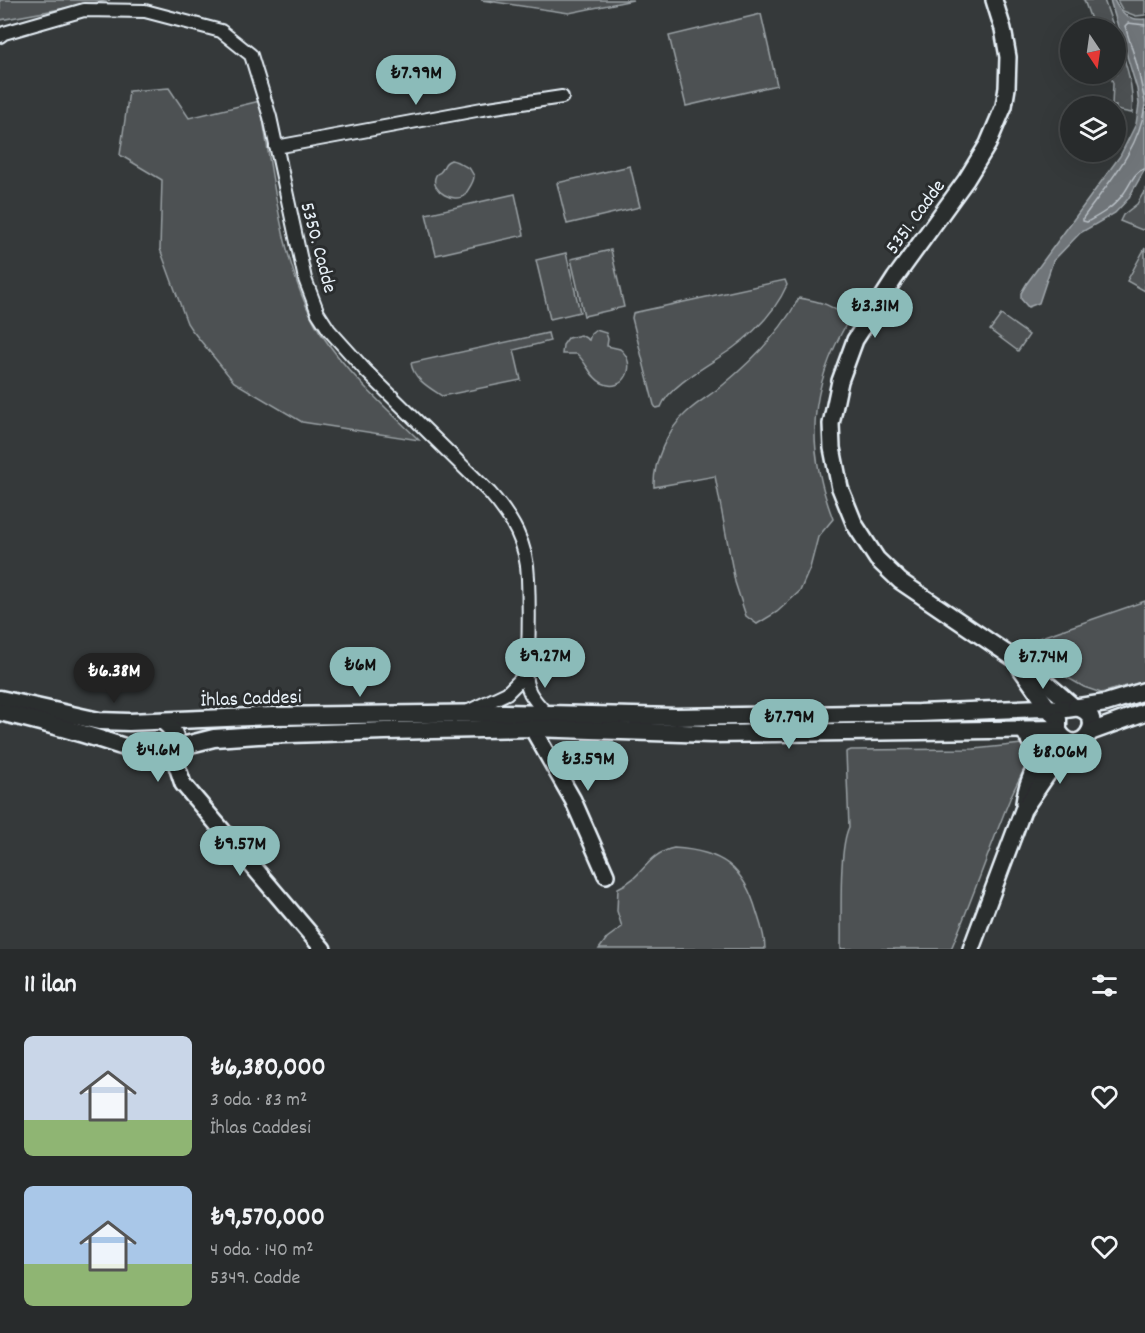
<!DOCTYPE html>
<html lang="tr">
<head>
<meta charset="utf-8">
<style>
	body { margin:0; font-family:Dekko,sans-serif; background:#303334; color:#f1f3f6; height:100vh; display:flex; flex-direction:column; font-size:22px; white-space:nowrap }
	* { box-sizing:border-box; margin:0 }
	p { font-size:20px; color:#a5a7a9 }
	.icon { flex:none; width:33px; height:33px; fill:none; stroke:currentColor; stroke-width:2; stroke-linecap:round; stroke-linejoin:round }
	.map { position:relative; height:949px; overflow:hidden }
	.details { display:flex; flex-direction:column; background:#282b2c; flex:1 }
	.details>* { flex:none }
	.needle { width:39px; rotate:167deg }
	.tools { position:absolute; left:1060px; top:18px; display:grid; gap:12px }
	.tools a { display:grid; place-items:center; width:66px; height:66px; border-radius:50%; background:#282b2c; box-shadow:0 6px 24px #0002,0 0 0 2px #444748; font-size:30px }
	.price { position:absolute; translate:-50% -51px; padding:0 14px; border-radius:21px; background:#8bbbb9; color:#111; font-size:20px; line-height:39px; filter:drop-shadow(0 2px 3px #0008) }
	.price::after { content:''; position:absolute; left:50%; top:36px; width:18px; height:14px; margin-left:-9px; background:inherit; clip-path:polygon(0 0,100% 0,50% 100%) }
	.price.current { background:#222; color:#fff }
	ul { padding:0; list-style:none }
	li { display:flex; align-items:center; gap:18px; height:150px; padding:0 24px }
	li span { display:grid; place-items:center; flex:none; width:168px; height:120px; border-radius:9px; color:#555 }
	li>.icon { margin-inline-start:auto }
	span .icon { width:72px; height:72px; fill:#fffc; stroke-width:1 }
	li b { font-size:26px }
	h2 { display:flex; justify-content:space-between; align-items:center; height:72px; padding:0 24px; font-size:26px }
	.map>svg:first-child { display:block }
	.green { fill:#4d5152; stroke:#9aa1a5; stroke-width:1.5 }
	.water { fill:#707579; stroke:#a0a7ac; stroke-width:1.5 }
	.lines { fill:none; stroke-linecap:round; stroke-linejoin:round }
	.shore { stroke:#b8bfc5; stroke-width:1.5 }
	.minor-casing { stroke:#e8f1f8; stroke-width:16 }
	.tertiary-casing { stroke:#e8f1f8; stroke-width:20 }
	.secondary-casing { stroke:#e8f1f8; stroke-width:21 }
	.minor { stroke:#2a2d2e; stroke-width:12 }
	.tertiary { stroke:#2a2d2e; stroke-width:15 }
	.secondary { stroke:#2a2d2e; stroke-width:16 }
	.labels { text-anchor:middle; stroke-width:6; stroke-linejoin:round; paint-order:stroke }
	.street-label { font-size:20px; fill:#e8f1f8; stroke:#2a2d2e }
</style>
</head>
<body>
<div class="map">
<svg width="1145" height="949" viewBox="0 0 1145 949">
	<rect width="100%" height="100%" fill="#35393a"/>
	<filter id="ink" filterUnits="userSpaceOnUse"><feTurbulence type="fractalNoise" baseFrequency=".0167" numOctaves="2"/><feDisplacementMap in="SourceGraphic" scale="12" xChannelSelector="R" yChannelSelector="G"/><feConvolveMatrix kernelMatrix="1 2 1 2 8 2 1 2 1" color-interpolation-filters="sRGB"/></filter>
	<g filter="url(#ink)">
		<g class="green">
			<polygon points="0,0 110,0 0,20"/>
			<polygon points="481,0 633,0 569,13"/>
			<polygon points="1084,0 1104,0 1114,28 1094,28"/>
			<polygon points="1117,0 1145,0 1145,15 1136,16 1123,11"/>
			<polygon points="761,14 777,85 686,106 669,36"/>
			<path d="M 1116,34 C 1124,58 1135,87 1132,113 L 1116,110 L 1116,106 L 1112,106 L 1113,83 L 1110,74 L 1116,74 Z"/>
			<path d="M 169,88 L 189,118 L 260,101 C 272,171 282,272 320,332 C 347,373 384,406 419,440 L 302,422 L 234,382 L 191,329 L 187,323 L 160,249 L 162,180 L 120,155 L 129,91 Z"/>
			<path d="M 451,160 C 458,161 464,166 470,169 L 474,176 C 474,183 468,189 465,195 C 454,204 431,191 435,178 C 438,170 437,177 442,170 C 445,165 444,163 451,160 Z"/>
			<polygon points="630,166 640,207 567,224 557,183"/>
			<polygon points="1145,190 1145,228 1142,230 1120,221 1123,215 1137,204"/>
			<polygon points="515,194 524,235 436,255 426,214"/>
			<polygon points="1145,248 1145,291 1127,281"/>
			<polygon points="611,250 624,307 584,316 571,259"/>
			<polygon points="566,253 580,312 550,319 536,260"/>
			<path d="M 785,280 L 787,285 C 776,310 755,332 733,348 C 714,362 669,385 661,407 L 656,408 L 654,405 L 632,318 L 633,313 Z"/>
			<path d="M 799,298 C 819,301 835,305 848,321 C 809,389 805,445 833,519 L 818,537 L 810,568 L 800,591 L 777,612 L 757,624 L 746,616 L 735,582 L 715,476 L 654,487 C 653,463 667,430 686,413 C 697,402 711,395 723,385 C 753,360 781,332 799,298 Z"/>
			<polygon points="1001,315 1029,335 1018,351 990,330"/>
			<path d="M 596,330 L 606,333 L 608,339 L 607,346 L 620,349 C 639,364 624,394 602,383 C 590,377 587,363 577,354 L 562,354 L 563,345 L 568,338 L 581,335 L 589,340 L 591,334 Z"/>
			<path d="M 548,333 L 550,341 L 514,350 L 521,380 L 442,396 C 430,388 413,379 411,363 Z"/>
			<polygon points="1145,601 1145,681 1101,693 1084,687 1013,647"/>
			<path d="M 1022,744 L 1031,754 C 1025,770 1015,785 1009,801 C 989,850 972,900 951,949 L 841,949 C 842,921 838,850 849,827 L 846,752 L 851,750 L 974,749 Z"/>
			<path d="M 674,848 C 722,851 744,867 757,913 C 761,925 765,936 765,949 L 599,949 L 607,938 L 622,927 L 617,911 L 618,888 C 644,877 646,854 674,848 Z"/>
		</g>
		<path class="water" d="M 1110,0 L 1114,0 C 1120,13 1130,21 1145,19 L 1145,169 L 1128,199 L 1115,213 L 1080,233 L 1053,261 L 1039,303 L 1028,307 L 1021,299 L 1021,293 L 1027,283 L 1120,156 L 1136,124 L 1139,104 L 1137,89 Z"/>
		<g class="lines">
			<g class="shore">
				<polyline points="1145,25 1128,23 1125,26 1137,65 1145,102"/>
				<path d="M 1145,106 C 1139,150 1108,183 1083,218 L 1083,221 L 1087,222 C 1102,214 1114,207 1124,193 C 1130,185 1135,170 1145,169"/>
			</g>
			<g class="minor-casing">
				<g id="minor">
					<path d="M 0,36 L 4,33 L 84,10 L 145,11 L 221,31 L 251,55 L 270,117 L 305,279 L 318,313 L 329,330 L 366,371 L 490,493 C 512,518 527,543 528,578 C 529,602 529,628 528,652 C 527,664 523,676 528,688 C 531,698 540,706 547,714"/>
					<polyline points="276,147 482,109 562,97"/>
					<polyline points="469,711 507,693 525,675"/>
				</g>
			</g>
			<g class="tertiary-casing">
				<g id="tertiary">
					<polyline points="994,0 1003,29 1008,57 1007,88 1004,106 988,144 966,180 895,278 855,340 840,381 831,424 832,448 840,488 855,525 877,559 900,581 1034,672 1074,707"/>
					<polyline points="1021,669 1054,716"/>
					<polyline points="532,728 573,800 606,875"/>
					<polyline points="172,751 183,784 323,949"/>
					<path d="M 1024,803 C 1027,776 1043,753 1058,731"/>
					<polyline points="971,949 1023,810 1055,763 1077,742"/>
				</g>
			</g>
			<g class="secondary-casing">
				<g id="secondary">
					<polyline points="0,699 99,721 129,722 273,716 504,713 676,717 919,713 1042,708 1066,709 1106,703 1145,691"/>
					<path d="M 0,712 C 55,725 102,738 155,758 C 180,758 182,735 164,722"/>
					<path d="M 1058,719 L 1058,731 C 1078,764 1112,716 1076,707"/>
					<polyline points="1024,730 1033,746 1035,768"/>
					<polyline points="1090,732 1145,712"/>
					<polyline points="174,748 214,738 258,735 385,731 532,728 711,734 1057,729"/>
				</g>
			</g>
			<use href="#minor" class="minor"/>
			<use href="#tertiary" class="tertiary"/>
			<use href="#secondary" class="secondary"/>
		</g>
	</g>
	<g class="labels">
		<g class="street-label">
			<text transform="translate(914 216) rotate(-54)" y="7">5351. Cadde</text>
			<text transform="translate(320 247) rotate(75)" y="7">5350. Cadde</text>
			<text transform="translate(251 697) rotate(-2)" y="7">İhlas Caddesi</text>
		</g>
	</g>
</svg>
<div class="tools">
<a><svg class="needle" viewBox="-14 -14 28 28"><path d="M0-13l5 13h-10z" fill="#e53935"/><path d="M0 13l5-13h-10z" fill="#a5a7a9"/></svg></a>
<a><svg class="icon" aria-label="layers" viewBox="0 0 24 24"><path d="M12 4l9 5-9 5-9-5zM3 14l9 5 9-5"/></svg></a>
</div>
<b class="price" style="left:416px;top:106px">₺7.99M</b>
<b class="price" style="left:875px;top:339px">₺3.31M</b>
<b class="price" style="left:545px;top:689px">₺9.27M</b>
<b class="price" style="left:1043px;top:690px">₺7.74M</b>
<b class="price" style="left:360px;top:698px">₺6M</b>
<b class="price current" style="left:114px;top:704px">₺6.38M</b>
<b class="price" style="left:789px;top:750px">₺7.79M</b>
<b class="price" style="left:158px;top:783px">₺4.6M</b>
<b class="price" style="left:1060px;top:785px">₺8.06M</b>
<b class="price" style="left:588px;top:792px">₺3.59M</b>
<b class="price" style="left:240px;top:877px">₺9.57M</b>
</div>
<section class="details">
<h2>11 ilan<svg class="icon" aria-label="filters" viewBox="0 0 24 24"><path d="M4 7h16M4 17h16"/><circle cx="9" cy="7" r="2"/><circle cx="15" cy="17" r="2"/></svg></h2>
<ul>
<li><span style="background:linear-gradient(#c9d6e8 70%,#8fb573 0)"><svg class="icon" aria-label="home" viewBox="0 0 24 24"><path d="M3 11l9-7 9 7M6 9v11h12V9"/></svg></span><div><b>₺6,380,000</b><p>3 oda · 83 m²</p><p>İhlas Caddesi</p></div><svg class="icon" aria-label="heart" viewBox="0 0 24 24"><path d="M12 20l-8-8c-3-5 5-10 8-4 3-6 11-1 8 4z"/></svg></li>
<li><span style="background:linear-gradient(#a9c7e8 65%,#8fb573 0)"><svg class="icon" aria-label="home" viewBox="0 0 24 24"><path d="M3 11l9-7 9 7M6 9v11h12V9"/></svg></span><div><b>₺9,570,000</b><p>4 oda · 140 m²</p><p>5349. Cadde</p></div><svg class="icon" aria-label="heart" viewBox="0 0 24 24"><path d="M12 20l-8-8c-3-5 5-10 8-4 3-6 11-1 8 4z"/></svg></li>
</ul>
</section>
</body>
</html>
